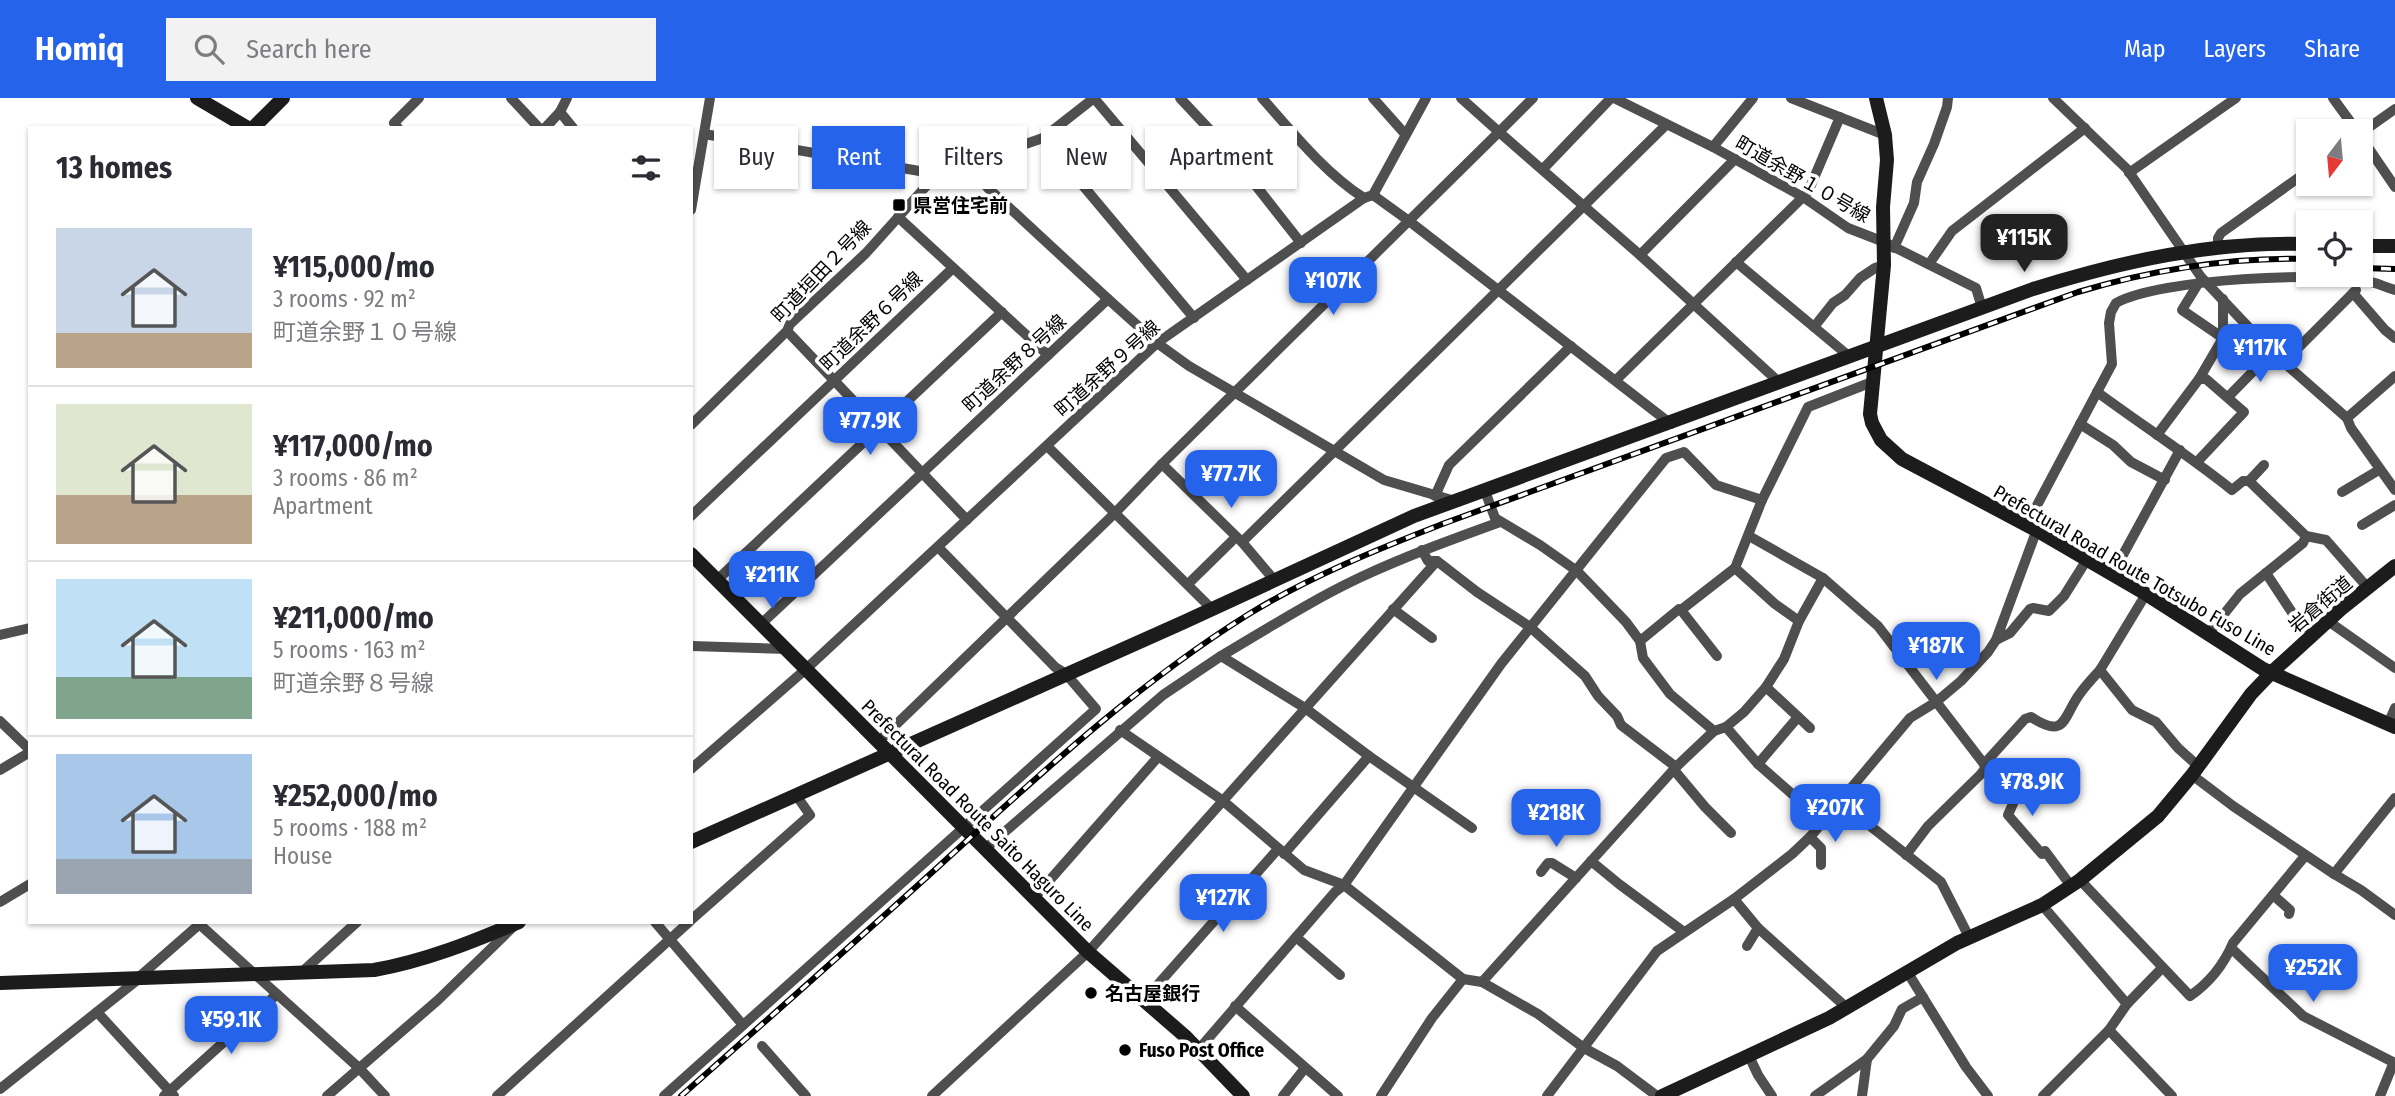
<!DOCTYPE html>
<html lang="en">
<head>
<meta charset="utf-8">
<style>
	body { margin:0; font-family:"Fira Sans Condensed","Noto Sans JP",sans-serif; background:#f2f2f3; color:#2b2b33; height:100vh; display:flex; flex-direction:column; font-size:26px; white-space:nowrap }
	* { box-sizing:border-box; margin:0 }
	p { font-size:23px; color:#7c7c81 }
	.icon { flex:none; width:38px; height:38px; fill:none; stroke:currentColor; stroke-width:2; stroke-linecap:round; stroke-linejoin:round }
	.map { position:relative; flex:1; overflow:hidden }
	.sheet { position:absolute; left:28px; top:28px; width:665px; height:798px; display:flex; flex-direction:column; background:#fff; border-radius:0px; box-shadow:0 2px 5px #0004 }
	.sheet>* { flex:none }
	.hud { position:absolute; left:714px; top:28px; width:665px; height:63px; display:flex; gap:14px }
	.needle { width:46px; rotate:196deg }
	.buttons { position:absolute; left:2296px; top:21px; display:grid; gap:14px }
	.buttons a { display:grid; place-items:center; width:77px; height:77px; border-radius:0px; background:#fff; box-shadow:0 2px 5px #0004; font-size:35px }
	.price { position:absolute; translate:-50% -60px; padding:0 16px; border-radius:14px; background:#2563eb; color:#fff; font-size:23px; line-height:46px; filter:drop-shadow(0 2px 4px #0008) }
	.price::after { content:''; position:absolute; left:50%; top:42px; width:21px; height:16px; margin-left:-10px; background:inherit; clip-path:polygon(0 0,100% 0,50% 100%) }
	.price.active { background:#222; color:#fff }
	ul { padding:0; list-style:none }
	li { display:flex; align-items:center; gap:21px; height:175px; padding:0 28px }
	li+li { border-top:2px solid #e1e1e2 }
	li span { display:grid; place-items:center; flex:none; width:196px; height:140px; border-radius:0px; color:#555 }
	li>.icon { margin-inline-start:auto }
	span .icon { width:84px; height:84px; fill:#fffc; stroke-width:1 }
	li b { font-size:30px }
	h2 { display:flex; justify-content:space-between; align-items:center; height:84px; padding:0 28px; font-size:30px }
	.chip { padding:0 24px; border-radius:0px; background:#fff; box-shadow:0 2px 5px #0004; font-size:24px; line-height:63px }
	.chip.active { background:#2563eb; color:#fff }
	header { display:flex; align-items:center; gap:42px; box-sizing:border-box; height:98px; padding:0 35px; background:#2563eb; color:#fff }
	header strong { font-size:33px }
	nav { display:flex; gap:38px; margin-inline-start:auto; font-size:24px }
	.search { width:490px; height:63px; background:#f2f2f3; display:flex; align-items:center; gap:18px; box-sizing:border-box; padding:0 24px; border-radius:0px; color:#7c7c81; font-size:26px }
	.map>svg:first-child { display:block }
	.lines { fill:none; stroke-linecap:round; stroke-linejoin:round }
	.street { stroke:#4f4f4f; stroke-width:10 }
	.secondary { stroke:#1c1c1c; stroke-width:14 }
	.rail-casing { stroke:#000; stroke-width:6 }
	.rail { stroke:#fff; stroke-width:3.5; stroke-dasharray:10; stroke-linecap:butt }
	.poi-dot { fill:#000; stroke:#fff; stroke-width:2.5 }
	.labels { text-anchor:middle; stroke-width:7; stroke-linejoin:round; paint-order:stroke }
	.street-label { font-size:19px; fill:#000; stroke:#fff }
	.poi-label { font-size:19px; font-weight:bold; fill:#000; stroke:#fff; text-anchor:start }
</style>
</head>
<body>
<header>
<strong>Homiq</strong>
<div class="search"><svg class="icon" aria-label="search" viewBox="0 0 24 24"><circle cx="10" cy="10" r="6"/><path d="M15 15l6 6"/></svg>Search here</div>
<nav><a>Map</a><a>Layers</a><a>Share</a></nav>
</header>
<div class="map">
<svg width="2395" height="998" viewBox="0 0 2395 998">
	<rect width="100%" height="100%" fill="#fff"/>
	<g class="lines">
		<g class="street">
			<polyline points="511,0 539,30"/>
			<polyline points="567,0 560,14 573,30"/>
			<polyline points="1094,0 1247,182"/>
			<polyline points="1180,0 1223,46 1301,145"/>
			<path d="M 1262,0 C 1293,35 1325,75 1364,100"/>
			<polyline points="1373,0 1405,36"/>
			<polyline points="1461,0 1499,34 1533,0"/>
			<polyline points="1614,0 1713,49 1803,99 1848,130 1884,144 1976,190 1982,210"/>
			<polyline points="1791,0 1885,37"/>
			<polyline points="2053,0 2127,71 2201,179 2272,254 2347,320 2351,330 2395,392"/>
			<polyline points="2333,0 2357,33"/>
			<polyline points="398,30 394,25 419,0"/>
			<polyline points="545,30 560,14"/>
			<polyline points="2361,35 2395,11"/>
			<polyline points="704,36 937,76"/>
			<polyline points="2361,39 2395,89"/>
			<polyline points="1043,40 1194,220"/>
			<polyline points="1713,49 1753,0"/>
			<polyline points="968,66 988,90 1108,201 1157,245 1189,268 1384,382 1455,403"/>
			<polyline points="1543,71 1611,0"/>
			<polyline points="2129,75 2236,0"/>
			<polyline points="1373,97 1409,123 1671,326"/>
			<polyline points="691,112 710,0"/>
			<polyline points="898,119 1048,257"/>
			<polyline points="2218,149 2218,140 2221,135 2308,73"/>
			<polyline points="1894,150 1914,105 1917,84 1934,46 1947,9 1948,0"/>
			<polyline points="1640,157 1735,61"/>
			<polyline points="1736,164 1850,259"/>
			<polyline points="1929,166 1952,133 2085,30"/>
			<polyline points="2198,186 2182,212 2223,240"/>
			<polyline points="2356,192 2353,195 2385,232 2395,240"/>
			<polyline points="1814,229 1833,205 1845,197 1860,180 1875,170 1884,167"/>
			<polyline points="787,233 967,422"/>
			<polyline points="2284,264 2353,195"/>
			<polyline points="1616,282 1803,99 1808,94 1840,19"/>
			<path d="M 2097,294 C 2142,327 2188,357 2232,392 L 2243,383 L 2249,383 L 2306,438 L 2326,442 L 2368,490"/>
			<polyline points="2228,299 2272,254"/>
			<polyline points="2347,320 2395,278"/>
			<polyline points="2080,326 2113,347 2131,364 2165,382"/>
			<polyline points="691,327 787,233 790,226 866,155 937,76 1043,40 1094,0"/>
			<polyline points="2157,337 2199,281 2223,240 2223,201"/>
			<polyline points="1047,348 1212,511"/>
			<polyline points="2197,364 2244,314 2206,281 2199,281"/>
			<polyline points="1162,366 1242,444 1275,483"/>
			<polyline points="2249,383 2264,367"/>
			<polyline points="1485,393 1495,420 1540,447 1577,473 1626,524 1640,543 1643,560 1670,596 1714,633"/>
			<polyline points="2342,394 2379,372"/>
			<polyline points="1435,398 1449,367 1571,248"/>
			<polyline points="691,418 953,170"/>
			<polyline points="2362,427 2395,407"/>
			<path d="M 2036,432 L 2034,413 L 2112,266 L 2109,225 L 2111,214 L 2116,205 C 2159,181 2326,172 2375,185 C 2381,187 2388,190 2395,192"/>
			<polyline points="1749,438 1823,480 1878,528 1984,666"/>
			<polyline points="1242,444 1666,27"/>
			<polyline points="1422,452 1428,463 1437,463 1477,494 1530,529 1585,578 1598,598 1617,618 1621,627 1676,669"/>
			<polyline points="1735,470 1775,506 1799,523"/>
			<polyline points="2266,475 2293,516 2311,537"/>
			<polyline points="2112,477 2180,352"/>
			<polyline points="717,482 1002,214"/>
			<polyline points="1188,486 1236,439"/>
			<polyline points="2146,496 2100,572 2132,612 2156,624 2178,650 2198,668"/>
			<polyline points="1393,511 1432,540"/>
			<polyline points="1681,512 1717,558"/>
			<polyline points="2328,523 2395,570"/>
			<polyline points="761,526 1108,201"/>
			<polyline points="2208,536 2240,496 2303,445 2306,438"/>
			<polyline points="0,537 30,530"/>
			<polyline points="1996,542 2010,535 2030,511 2033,510 2049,513 2064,498 2086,463"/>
			<polyline points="1640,543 1679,511 1681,512 1735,470 1762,402"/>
			<polyline points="691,548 786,551"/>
			<path d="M 1221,558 C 1267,531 1312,502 1361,479 C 1406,458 1453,441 1500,424"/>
			<polyline points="1766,589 1810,630"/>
			<polyline points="0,623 30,652"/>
			<polyline points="2388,626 2395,610"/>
			<polyline points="1726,629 1744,614 1766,589 1784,561 1799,523 1823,480"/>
			<polyline points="1120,632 1222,702 1304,772 1344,787 1463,881 1482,884 1538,916 1584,950 1617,968 1657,998"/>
			<polyline points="878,644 1115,415 1162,366 1499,34 1640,157 1780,285"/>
			<polyline points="1758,666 1798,619"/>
			<polyline points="691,671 806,571 1157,245 1364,100 1373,97 1426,0"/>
			<polyline points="1985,671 2015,701 2008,717 2042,756 2045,753 2071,788"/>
			<polyline points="0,672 30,654"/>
			<polyline points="1674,672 1705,709 1731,735"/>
			<polyline points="2192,677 2233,708 2334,776 2395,700"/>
			<polyline points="1840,704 1941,784 1969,839"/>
			<polyline points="1810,739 1821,750 1821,767"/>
			<polyline points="985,751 1163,597 1221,558 1305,610 1369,658 1472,730"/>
			<polyline points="1284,756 1369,658"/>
			<path d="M 1906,757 L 1928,728 L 1980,677 L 1985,671 L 1984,666 L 2025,621 L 2031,619 C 2066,642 2063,619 2079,597 C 2085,588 2093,580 2100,572"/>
			<polyline points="1591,763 1619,786 1684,834"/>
			<polyline points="1541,774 1548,765 1552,765 1576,780"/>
			<polyline points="2334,776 2361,792 2395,817"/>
			<path d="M 2080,782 L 2190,898 C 2209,885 2224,866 2233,845 L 2305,758"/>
			<polyline points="2273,797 2290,812 2289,816"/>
			<polyline points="1034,800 1158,659"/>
			<polyline points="1734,801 1758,830 1847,910"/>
			<polyline points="0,804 30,786"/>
			<polyline points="2042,807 2127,906"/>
			<polyline points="691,822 810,717 796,697"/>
			<polyline points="197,824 359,970 385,998"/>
			<polyline points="655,824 743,927"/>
			<polyline points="1296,839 1340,877"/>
			<polyline points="1747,848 1758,830"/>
			<polyline points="2231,850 2303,918 2395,965"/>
			<polyline points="302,874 357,824"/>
			<polyline points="1908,875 1966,969 1988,998"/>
			<polyline points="139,879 202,824"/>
			<polyline points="1482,884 1676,669 1714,633 1726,629 1758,666 1823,723"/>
			<polyline points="1145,901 1278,751"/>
			<polyline points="1235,908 1338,998"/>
			<polyline points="97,914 174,998"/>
			<polyline points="2109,932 2172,998"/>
			<polyline points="762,948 806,998"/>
			<polyline points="1199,951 1335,794 1344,787 1501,566 1666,360 1684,354 1716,387 1762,402 1808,309 1872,284"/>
			<polyline points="1749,958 1758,977 1772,998"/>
			<polyline points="0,991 141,879"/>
			<polyline points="164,998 277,896"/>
			<polyline points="327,998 438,902 512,830"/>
			<polyline points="497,998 689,824"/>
			<polyline points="664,998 1096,611 1066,576 1055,569 938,449"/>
			<polyline points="932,998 1088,854 1437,463"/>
			<polyline points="1283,998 1305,970"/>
			<polyline points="1381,998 1432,920 1463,881"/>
			<polyline points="1547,998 1657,853 1734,801 1792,756 1810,739 1910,620 1936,604 1961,583 1988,554 1996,542 2036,434"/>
			<polyline points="1815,998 1867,961 1894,928 1902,911 1923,899"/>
			<polyline points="1862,998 1867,961"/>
			<polyline points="2043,998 2109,932 2127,906 2162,870"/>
			<polyline points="2380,998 2394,964"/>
		</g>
		<g class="secondary">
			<polyline points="197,0 248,30"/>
			<polyline points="1876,0 1885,37 1887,62 1883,109 1884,167 1870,316 1872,325 1881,342 1902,361 2036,432 2146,496 2263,571 2395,629"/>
			<polyline points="253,30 283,0"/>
			<polyline points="2361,148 2395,148"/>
			<polyline points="691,456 1088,854 1186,939 1243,998"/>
			<path d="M 691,744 L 1184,524 L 1414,418 L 2033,191 C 2123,163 2213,143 2308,146"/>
			<path d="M 0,885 L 374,872 C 425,863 472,844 519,824"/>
			<polyline points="1662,998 1829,920 1957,845 2042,807 2080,782 2158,718 2192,677 2251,596 2272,574 2341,511 2395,468"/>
		</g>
		<g class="rail-casing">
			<g id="rail">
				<polyline points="2361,170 2395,171"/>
				<path d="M 681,998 C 767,922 853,846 938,769 C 1037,679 1135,587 1249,516 C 1311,478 1378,451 1445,425 L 2078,194 C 2152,172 2231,159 2308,161"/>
			</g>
		</g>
		<use href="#rail" class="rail"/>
	</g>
	<g class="poi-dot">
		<rect x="892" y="100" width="14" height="14" rx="3.5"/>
		<circle cx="1091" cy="895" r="7"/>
		<circle cx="1125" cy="952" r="7"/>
	</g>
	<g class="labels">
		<g class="street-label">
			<text transform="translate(1803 81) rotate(30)" y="7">町道余野１０号線</text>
			<text transform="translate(821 173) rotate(-46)" y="7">町道垣田２号線</text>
			<text transform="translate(871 223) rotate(-44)" y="7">町道余野６号線</text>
			<text transform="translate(1014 265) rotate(-43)" y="7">町道余野８号線</text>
			<text transform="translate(1107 270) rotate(-42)" y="7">町道余野９号線</text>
			<text transform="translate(2135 472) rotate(30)" y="7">Prefectural Road Route Totsubo Fuso Line</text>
			<text transform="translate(2320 506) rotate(-40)" y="7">岩倉街道</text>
			<text transform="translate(978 717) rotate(45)" y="7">Prefectural Road Route Saito Haguro Line</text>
		</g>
		<g class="poi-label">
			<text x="913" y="114">県営住宅前</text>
			<text x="1105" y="902">名古屋銀行</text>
			<text x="1139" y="959">Fuso Post Office</text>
		</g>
	</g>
</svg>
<div class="buttons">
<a><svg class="needle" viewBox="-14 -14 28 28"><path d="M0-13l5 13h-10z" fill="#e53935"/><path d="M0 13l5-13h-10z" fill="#7c7c81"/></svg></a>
<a><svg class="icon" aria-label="locate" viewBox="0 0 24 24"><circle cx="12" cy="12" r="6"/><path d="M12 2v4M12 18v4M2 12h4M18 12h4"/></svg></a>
</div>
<b class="price active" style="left:2024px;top:176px">¥115K</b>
<b class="price" style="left:1333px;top:219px">¥107K</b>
<b class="price" style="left:2260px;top:286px">¥117K</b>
<b class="price" style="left:870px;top:359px">¥77.9K</b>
<b class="price" style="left:1231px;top:412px">¥77.7K</b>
<b class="price" style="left:772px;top:513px">¥211K</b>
<b class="price" style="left:1936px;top:584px">¥187K</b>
<b class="price" style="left:2032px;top:720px">¥78.9K</b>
<b class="price" style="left:1835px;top:746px">¥207K</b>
<b class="price" style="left:1556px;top:751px">¥218K</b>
<b class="price" style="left:1223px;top:836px">¥127K</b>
<b class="price" style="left:2313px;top:906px">¥252K</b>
<b class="price" style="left:231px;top:958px">¥59.1K</b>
<div class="hud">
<a class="chip">Buy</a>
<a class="chip active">Rent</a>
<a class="chip">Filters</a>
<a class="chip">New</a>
<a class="chip">Apartment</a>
</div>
<section class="sheet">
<h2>13 homes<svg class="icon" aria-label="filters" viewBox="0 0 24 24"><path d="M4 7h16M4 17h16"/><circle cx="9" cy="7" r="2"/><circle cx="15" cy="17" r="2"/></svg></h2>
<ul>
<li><span style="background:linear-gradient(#c9d6e8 75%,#b9a48a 0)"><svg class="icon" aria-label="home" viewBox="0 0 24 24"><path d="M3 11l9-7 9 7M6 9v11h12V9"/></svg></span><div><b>¥115,000/mo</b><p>3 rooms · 92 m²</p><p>町道余野１０号線</p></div></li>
<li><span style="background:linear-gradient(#dfe7d0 65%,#b9a48a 0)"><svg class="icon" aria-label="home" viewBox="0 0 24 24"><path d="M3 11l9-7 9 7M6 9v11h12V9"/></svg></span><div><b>¥117,000/mo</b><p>3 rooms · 86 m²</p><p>Apartment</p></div></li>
<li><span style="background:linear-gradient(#bfe0f5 70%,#7fa58c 0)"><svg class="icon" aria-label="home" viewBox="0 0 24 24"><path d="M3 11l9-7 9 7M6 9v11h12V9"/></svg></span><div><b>¥211,000/mo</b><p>5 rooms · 163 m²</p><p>町道余野８号線</p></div></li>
<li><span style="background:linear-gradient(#a9c7e8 75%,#9aa5b1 0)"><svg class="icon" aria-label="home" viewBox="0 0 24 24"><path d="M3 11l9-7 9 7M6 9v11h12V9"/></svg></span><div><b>¥252,000/mo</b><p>5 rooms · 188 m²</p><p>House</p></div></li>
</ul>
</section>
</div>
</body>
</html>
